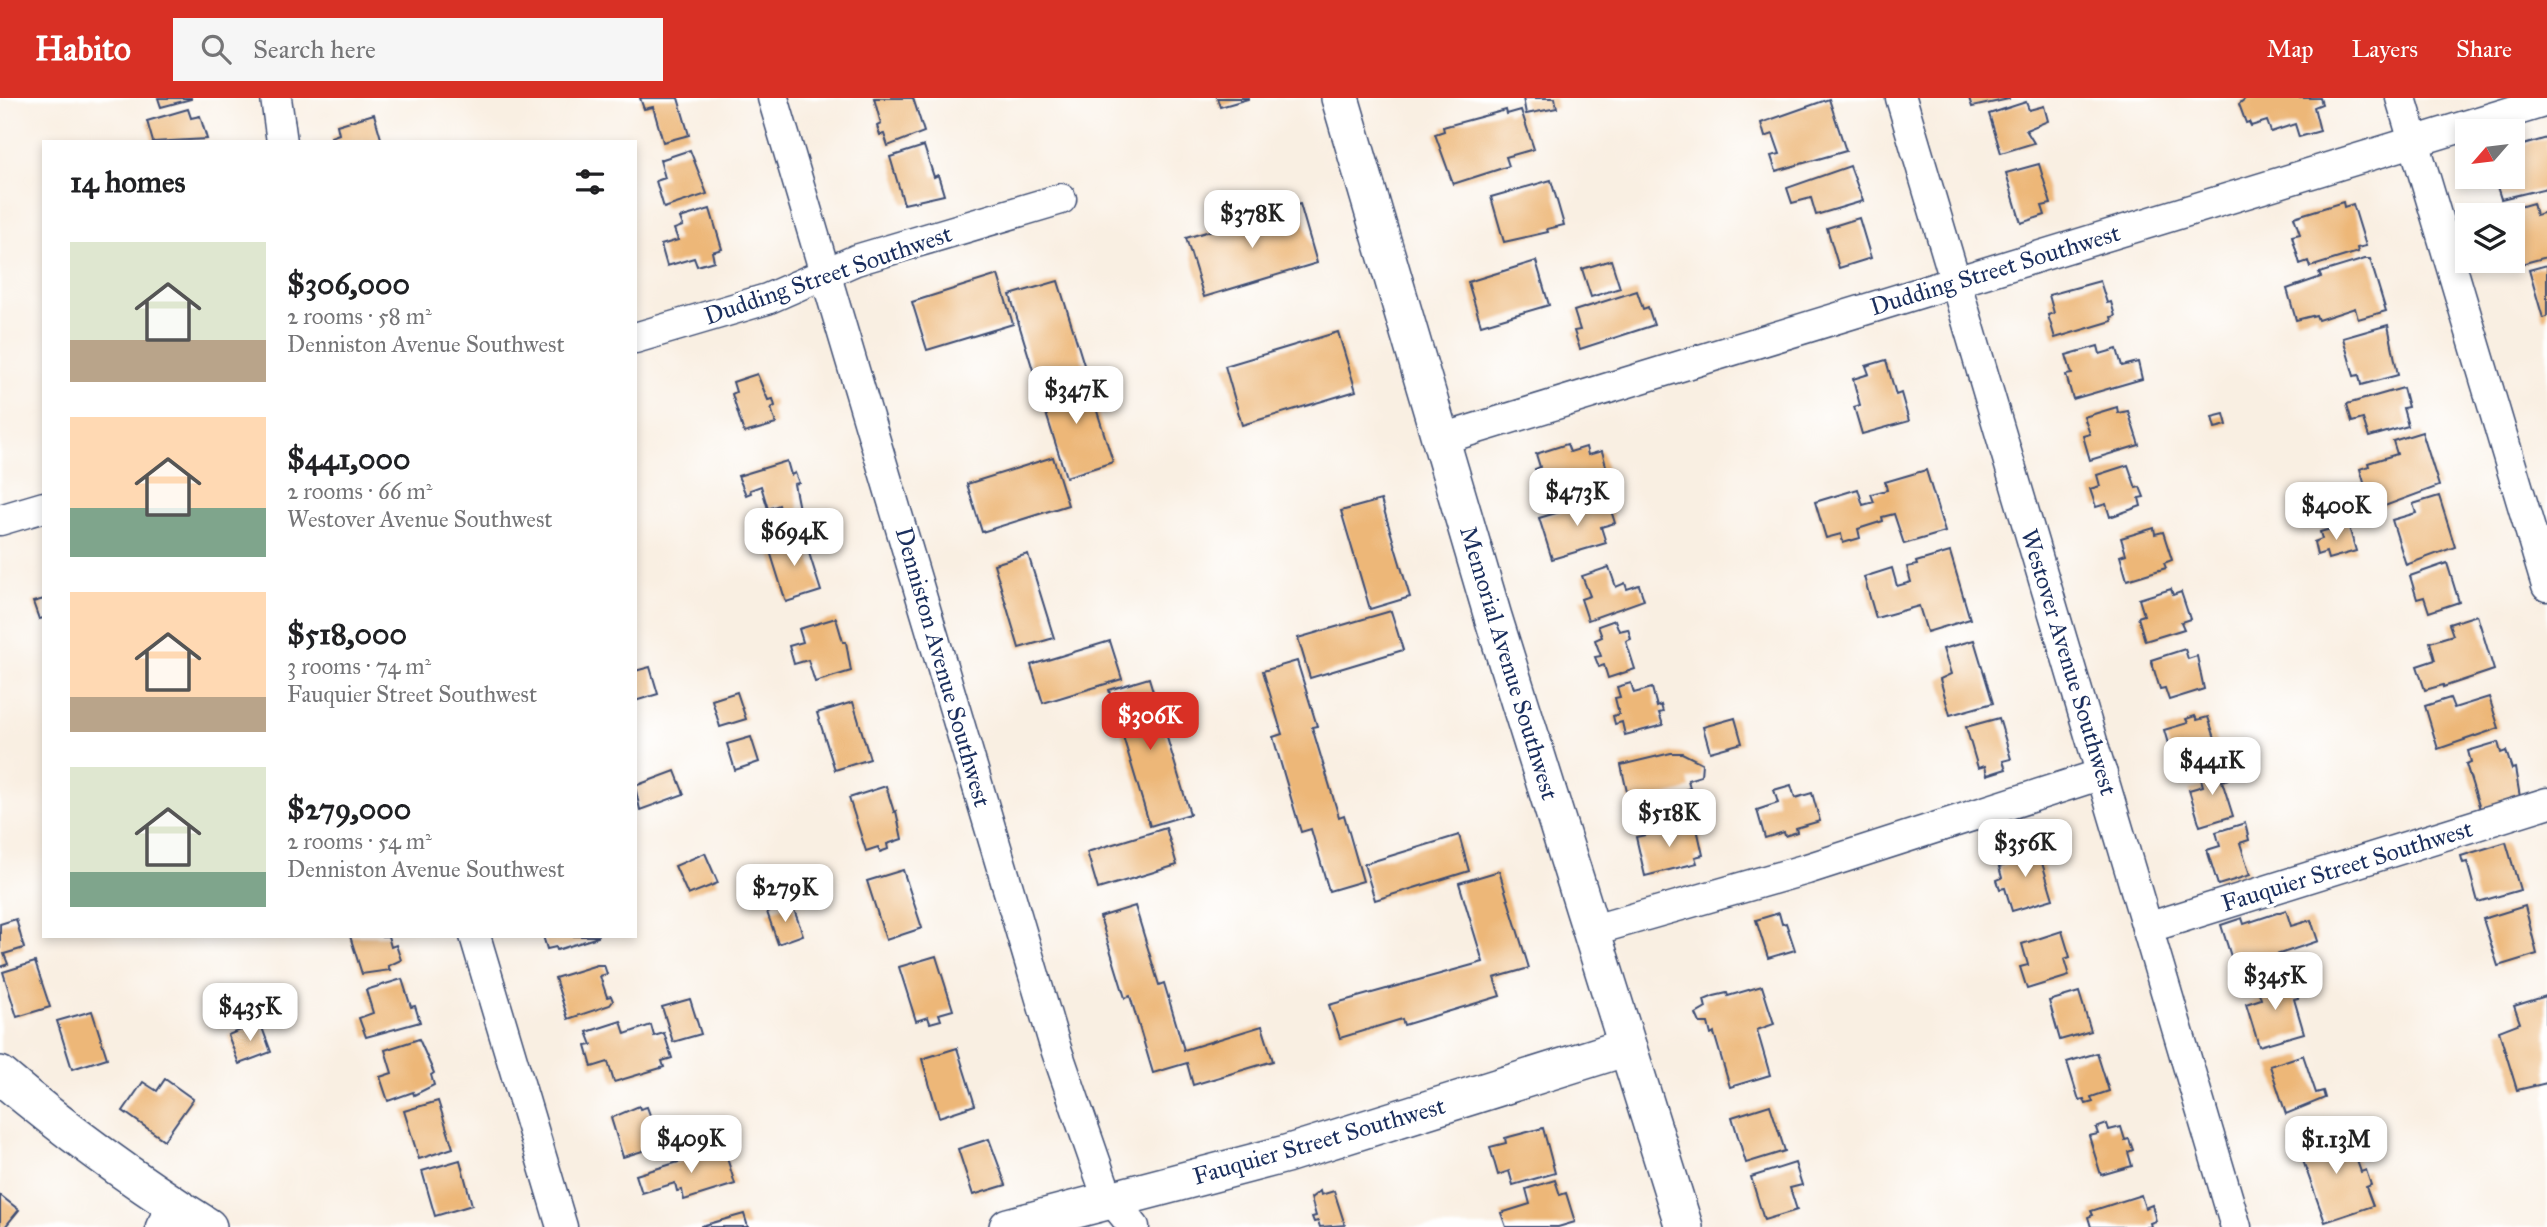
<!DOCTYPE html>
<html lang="en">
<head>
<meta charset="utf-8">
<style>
	body { margin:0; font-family:"IM FELL Great Primer",serif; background:#f6f6f6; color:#202124; height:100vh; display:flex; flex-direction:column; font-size:26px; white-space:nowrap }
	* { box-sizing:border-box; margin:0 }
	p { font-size:23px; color:#757577 }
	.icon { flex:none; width:38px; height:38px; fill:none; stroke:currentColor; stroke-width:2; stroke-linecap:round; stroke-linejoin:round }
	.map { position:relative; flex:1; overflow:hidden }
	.side { position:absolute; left:42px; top:42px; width:595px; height:798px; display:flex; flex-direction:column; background:#fff; border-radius:0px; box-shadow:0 4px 10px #0003 }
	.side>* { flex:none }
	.needle { width:46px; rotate:242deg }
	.controls { position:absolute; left:2455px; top:21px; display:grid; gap:14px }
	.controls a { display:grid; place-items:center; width:70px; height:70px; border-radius:0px; background:#fff; box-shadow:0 4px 10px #0003; font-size:35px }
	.price { position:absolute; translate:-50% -60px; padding:0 16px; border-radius:14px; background:#fff; color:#222; font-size:23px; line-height:46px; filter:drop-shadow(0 2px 4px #0008) }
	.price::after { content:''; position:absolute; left:50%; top:42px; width:21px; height:16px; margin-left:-10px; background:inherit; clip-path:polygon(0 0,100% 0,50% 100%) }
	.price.current { background:#d93025; color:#fff }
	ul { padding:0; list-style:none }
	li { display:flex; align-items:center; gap:21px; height:175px; padding:0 28px }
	li span { display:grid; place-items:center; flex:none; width:196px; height:140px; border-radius:0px; color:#555 }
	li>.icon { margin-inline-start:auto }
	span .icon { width:84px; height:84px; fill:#fffc; stroke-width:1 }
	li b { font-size:30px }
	h2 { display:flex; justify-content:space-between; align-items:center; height:84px; padding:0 28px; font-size:30px }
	header { display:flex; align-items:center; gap:42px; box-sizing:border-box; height:98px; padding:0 35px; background:#d93025; color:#fff }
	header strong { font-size:33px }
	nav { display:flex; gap:38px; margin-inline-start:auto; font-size:24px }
	.search { width:490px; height:63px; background:#f6f6f6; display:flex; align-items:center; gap:18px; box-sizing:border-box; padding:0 24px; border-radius:0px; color:#757577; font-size:26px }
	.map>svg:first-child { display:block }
	.building { fill:#edb778 }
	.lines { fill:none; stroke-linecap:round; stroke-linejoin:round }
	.minor-casing { stroke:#3c4c72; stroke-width:33 }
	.tertiary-casing { stroke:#3c4c72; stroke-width:40 }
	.minor { stroke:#fff; stroke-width:30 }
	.tertiary { stroke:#fff; stroke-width:37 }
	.labels { text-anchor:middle; stroke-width:7; stroke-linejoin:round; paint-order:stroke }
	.street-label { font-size:24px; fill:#1b2f5e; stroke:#fff }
</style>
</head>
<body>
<header>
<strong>Habito</strong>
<div class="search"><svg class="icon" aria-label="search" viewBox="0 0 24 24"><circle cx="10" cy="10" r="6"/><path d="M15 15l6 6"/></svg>Search here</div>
<nav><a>Map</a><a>Layers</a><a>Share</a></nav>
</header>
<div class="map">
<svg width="2547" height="1129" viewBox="0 0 2547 1129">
	<rect width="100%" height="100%" fill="#fff"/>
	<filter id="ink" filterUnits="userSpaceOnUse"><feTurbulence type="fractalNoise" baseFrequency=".0143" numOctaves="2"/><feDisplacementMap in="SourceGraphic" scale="14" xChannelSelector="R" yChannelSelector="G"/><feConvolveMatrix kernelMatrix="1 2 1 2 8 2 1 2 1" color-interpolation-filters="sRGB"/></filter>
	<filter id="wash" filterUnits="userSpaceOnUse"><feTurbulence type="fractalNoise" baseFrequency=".00686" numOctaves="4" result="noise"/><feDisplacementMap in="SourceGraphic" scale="28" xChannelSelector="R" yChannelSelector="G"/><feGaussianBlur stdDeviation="1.57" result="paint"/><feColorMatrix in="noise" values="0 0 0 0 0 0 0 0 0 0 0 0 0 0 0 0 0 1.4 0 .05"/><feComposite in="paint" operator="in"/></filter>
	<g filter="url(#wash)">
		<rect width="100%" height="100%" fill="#f9efe2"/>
		<g id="blocks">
			<g class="building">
				<polygon points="158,0 191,0 191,1 161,9"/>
				<polygon points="640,0 678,0 689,37 663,44 653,9 644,11"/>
				<polygon points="874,0 913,0 924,34 888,48 884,36 880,37 877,28 881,26"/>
				<polygon points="1217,0 1248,0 1248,1 1220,9"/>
				<polygon points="1523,0 1555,0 1557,10 1526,16"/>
				<polygon points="1969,0 2009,0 2009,1 1972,9"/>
				<polygon points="2246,0 2320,0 2322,6 2314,9 2320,33 2299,39 2295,26 2271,34 2267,23 2251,28 2249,24 2246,25 2239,6"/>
				<polygon points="1829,1 1846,53 1776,73 1771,58 1780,56 1773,36 1765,39 1761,25"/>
				<polygon points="2026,4 2029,12 2044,8 2048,23 2026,32 2034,45 2001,55 1989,16"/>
				<polygon points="188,11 191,20 200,18 207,41 153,44 147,23"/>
				<polygon points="1506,12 1507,16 1521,12 1534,51 1506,59 1509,68 1453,86 1435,36 1444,33 1443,29"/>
				<polygon points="374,16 382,44 332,44 331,39 339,36 337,27"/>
				<polygon points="2547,40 2547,90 2501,101 2494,79 2513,79 2513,50"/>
				<polygon points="924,48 934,79 938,77 944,97 904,106 890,59"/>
				<polygon points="690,52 707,96 664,110 656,83 665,80 660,62"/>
				<polygon points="2039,66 2051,106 2042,108 2045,117 2021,125 2006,75"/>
				<polygon points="1850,68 1863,103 1816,117 1811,100 1792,105 1787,90"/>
				<polygon points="1551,82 1564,127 1547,131 1548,134 1504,144 1491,99"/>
				<polygon points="2343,104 2344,109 2353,106 2366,148 2357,150 2358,154 2310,169 2308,163 2300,166 2292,138 2300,136 2294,119"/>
				<polygon points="2533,105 2536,117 2547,114 2547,159 2521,166 2513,140 2513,117 2506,117 2505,113"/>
				<polygon points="1300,106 1317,165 1204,199 1186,140"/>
				<polygon points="710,111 722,151 712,154 714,163 697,168 694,160 667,168 661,147 678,142 674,131 683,128 680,120"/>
				<polygon points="1859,120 1871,160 1839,170 1827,130"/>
				<polygon points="2365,161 2370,161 2386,213 2358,221 2355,210 2318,222 2316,217 2296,222 2287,191 2321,179 2319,175"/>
				<polygon points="1611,162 1620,190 1591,199 1582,171"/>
				<polygon points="1536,163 1549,207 1481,227 1468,184"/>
				<polygon points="2547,167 2547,219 2543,220 2529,172"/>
				<polygon points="998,177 1013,226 927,252 912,204"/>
				<polygon points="1058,183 1085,270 1037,285 1010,197"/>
				<polygon points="2100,183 2107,205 2111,204 2115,218 2111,219 2112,223 2055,240 2048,217 2054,215 2049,197"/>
				<polygon points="1637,193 1643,211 1648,209 1654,227 1580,251 1574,233 1580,232 1574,213"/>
				<polygon points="2388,227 2398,277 2361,287 2359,277 2354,278 2343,240"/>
				<polygon points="1338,234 1356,293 1242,327 1225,268"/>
				<polygon points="2098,248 2100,256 2117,251 2122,268 2138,264 2142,281 2073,301 2066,277 2072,276 2066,257"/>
				<polygon points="1886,262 1896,297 1901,295 1909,323 1862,336 1854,309 1860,307 1853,281 1869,276 1866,268"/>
				<polygon points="757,276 768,302 773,301 775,308 771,310 776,326 744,335 732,296 736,294 733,284"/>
				<polygon points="1086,278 1113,364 1066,379 1039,293"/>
				<polygon points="2403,290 2408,309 2403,310 2408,328 2369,339 2363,321 2352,324 2347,306"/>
				<polygon points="2117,309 2118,315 2128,313 2139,347 2090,362 2083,338 2090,336 2084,319"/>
				<polygon points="2224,316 2227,327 2215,330 2212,319"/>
				<polygon points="2422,334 2439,388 2382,409 2377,395 2368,398 2360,371 2369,368 2368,365 2397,356 2393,343"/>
				<polygon points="1567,346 1570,354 1586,349 1588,357 1602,353 1609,379 1547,395 1543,381 1538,382 1535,371 1540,369 1536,356"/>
				<polygon points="1053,359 1068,407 982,434 967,386"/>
				<polygon points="787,363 791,377 795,375 799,385 794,386 799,411 782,417 779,407 768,411 761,388 750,392 751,395 746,397 738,378"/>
				<polygon points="2128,367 2136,390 2140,389 2144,399 2139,400 2141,408 2110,419 2106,406 2096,409 2090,391 2100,388 2097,377"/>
				<polygon points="1926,372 1945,434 1904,446 1894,416 1882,419 1883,423 1858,431 1860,440 1843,445 1841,436 1826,440 1815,404 1858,391 1863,407 1874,404 1871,396 1887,392 1885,384"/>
				<polygon points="2439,398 2455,449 2406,467 2392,422 2416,415 2413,406"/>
				<polygon points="1607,400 1615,425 1601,429 1606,445 1552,461 1539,420"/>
				<polygon points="1381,402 1410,499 1370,511 1341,413"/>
				<polygon points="2348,426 2356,453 2328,461 2326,454 2317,457 2314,444 2322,441 2320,434"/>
				<polygon points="2154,430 2155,436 2163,434 2172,462 2164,465 2166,470 2127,482 2120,458 2126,456 2121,440"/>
				<polygon points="803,436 821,493 786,504 768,447"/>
				<polygon points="1950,454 1970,521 1927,534 1919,508 1876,520 1864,479 1892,470 1897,488 1911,484 1907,469 1917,467 1916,464"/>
				<polygon points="1028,456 1054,540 1019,550 994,466"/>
				<polygon points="2447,465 2459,504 2429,514 2424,499 2417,501 2410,478"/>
				<polygon points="1609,469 1616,489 1625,485 1627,491 1639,487 1644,502 1588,522 1581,501 1590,498 1582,478"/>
				<polygon points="2171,491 2173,497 2181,494 2190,521 2181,524 2184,531 2145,543 2138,519 2144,517 2139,501"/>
				<polygon points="44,501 44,520 39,521 33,504"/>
				<polygon points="1391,513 1403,552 1310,580 1298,540"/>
				<polygon points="2477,517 2494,572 2443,589 2443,587 2425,592 2417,568 2435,562 2430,544 2453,537 2449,526"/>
				<polygon points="836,520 843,544 846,544 851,573 815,584 808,562 794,566 789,548 803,544 799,531"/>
				<polygon points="1615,522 1619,533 1628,531 1631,541 1626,543 1635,571 1608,580 1604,567 1599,569 1595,559 1601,558 1595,542 1602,539 1598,528"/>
				<polygon points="1974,542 1993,605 1950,617 1940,581 1951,576 1943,551"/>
				<polygon points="1110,543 1122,581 1043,605 1031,567"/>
				<polygon points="2185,551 2188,561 2197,558 2204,591 2169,602 2165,590 2160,591 2151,562"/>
				<polygon points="1297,563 1317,628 1312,629 1339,719 1344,717 1363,783 1329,793 1311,731 1301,734 1273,639 1282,636 1263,573"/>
				<polygon points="650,569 658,596 635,603 635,573"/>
				<polygon points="1149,580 1190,716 1150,728 1109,592"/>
				<polygon points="1631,585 1634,595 1652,590 1657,609 1661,607 1663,614 1659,615 1663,627 1625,637 1622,624 1615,626 1613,618 1619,616 1615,600 1620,599 1617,589"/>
				<polygon points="737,594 746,621 720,629 712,602"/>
				<polygon points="2489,599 2499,630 2438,651 2425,608 2450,600 2454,610"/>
				<polygon points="853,604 870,661 835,672 817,615"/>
				<polygon points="2195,618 2197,622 2208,619 2218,649 2173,663 2164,632 2188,625 2186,621"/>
				<polygon points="1735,620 1742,645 1710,654 1703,629"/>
				<polygon points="1999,620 2011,661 2003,663 2006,671 1987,677 1985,668 1978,670 1966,629"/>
				<polygon points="751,639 759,664 735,672 727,646"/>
				<polygon points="2498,644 2501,655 2506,653 2512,671 2515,670 2520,699 2480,711 2466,666 2471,664 2468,653"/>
				<polygon points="1671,655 1682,655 1702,665 1701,678 1688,682 1690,690 1679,694 1638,704 1638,701 1629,703 1621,667"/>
				<polygon points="2224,667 2228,681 2222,683 2233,718 2200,728 2189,692 2203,688 2199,674"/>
				<polygon points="675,673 684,696 640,712 635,688"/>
				<polygon points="1791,687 1795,700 1812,695 1820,723 1796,730 1797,734 1785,738 1784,734 1765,740 1757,712 1778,705 1774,692"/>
				<polygon points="886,688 894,714 896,713 902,741 887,746 888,751 880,754 878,749 866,753 849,700"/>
				<polygon points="2245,725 2249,742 2240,745 2250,777 2218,787 2207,752 2220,748 2216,734"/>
				<polygon points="1696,726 1703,757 1695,759 1697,765 1645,778 1636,739"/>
				<polygon points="1166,730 1177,767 1098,791 1087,754"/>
				<polygon points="1459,737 1469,773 1375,802 1364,766"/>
				<polygon points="2506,744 2520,792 2478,804 2467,764 2463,765 2461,758"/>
				<polygon points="2036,745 2053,801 2012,813 2005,790 2000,791 1997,782 2002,780 1999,769 2015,764 2011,752"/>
				<polygon points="705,755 718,785 688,797 675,768"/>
				<polygon points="903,772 922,830 886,842 867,783"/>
				<polygon points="1499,773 1529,870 1494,880 1500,898 1404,927 1402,921 1340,940 1329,907 1483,864 1459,785"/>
				<polygon points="792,806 803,837 778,846 767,814"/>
				<polygon points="1135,808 1159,887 1164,885 1184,952 1262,928 1273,963 1193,987 1187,965 1153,975 1130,898 1125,900 1100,819"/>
				<polygon points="2525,808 2537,856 2498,868 2483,821"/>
				<polygon points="2286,812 2291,828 2311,822 2318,843 2235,871 2221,827 2242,820 2244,826"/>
				<polygon points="1779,815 1782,826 1786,825 1795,852 1768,860 1756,822"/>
				<polygon points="16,821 24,850 4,856 8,866 0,869 0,826"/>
				<polygon points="2062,833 2070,859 2064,861 2069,878 2027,891 2020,869 2028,867 2022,846"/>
				<polygon points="350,838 388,838 391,849 396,847 401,862 388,868 390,872 362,876"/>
				<polygon points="543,838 598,838 598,839 557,852 556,849 547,851"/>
				<polygon points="936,858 953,912 939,916 941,922 930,925 928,919 916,923 899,869"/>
				<polygon points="35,864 50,909 17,919 3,874"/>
				<polygon points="597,867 604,867 607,876 600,878 607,899 611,898 613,903 610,907 568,921 555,880"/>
				<polygon points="2282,877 2287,893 2296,894 2298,900 2294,901 2304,935 2259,948 2246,906 2261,901 2256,885"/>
				<polygon points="402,881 411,909 415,908 420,924 366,939 359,920 373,915 366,892"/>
				<polygon points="1762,888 1774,926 1757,932 1770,977 1730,989 1714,935 1711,937 1708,925 1700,925 1696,916 1706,910 1704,902 1714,898 1727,895 1728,898"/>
				<polygon points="2079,894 2091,933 2060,942 2049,903"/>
				<polygon points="2546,898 2547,985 2517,992 2499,933 2520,925 2514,908"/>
				<polygon points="690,901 701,936 673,944 662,909"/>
				<polygon points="92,913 107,960 72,971 57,923"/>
				<polygon points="621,923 625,936 651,927 654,938 664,935 672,960 662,963 664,969 614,984 608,964 592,969 586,948 592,947 587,934"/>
				<polygon points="260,924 271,954 239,966 228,937"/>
				<polygon points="419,941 434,975 431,977 434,987 414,997 413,994 388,1003 380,979 392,975 385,952"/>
				<polygon points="957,950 975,1007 939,1019 922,961"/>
				<polygon points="2097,955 2109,993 2091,999 2093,1004 2086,1006 2084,1001 2079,1002 2067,964"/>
				<polygon points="2303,957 2316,995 2323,993 2325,1000 2286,1016 2270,968"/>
				<polygon points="165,981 193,1001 164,1042 123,1013 143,984 157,993"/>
				<polygon points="438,1003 453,1050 419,1061 404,1013"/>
				<polygon points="1770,1007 1785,1053 1746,1065 1732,1019"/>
				<polygon points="639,1008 640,1011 647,1009 660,1044 659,1048 623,1059 611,1020"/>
				<polygon points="2107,1026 2109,1032 2121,1029 2125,1042 2129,1041 2133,1052 2128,1054 2132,1068 2101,1077 2089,1038 2098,1036 2096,1030"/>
				<polygon points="1543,1030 1555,1075 1513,1087 1509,1073 1498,1077 1490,1049 1506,1045 1505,1040"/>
				<polygon points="2335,1031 2339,1044 2349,1040 2361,1074 2366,1072 2371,1087 2366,1089 2373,1108 2325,1124 2301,1057 2304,1055 2300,1043"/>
				<polygon points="989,1041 1006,1087 973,1097 958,1051"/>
				<polygon points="724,1050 735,1086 684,1102 682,1092 677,1093 675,1085 642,1095 636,1077"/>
				<polygon points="460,1062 472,1107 435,1118 422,1073"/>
				<polygon points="1795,1065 1802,1087 1790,1090 1797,1112 1764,1122 1751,1079"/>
				<polygon points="1555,1082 1560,1097 1566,1095 1575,1124 1558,1129 1506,1129 1501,1115 1530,1106 1526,1091"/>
				<polygon points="1320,1093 1321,1097 1334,1093 1345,1127 1320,1129 1318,1123 1314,1124 1312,1119 1316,1118 1311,1100"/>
				<polygon points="0,1097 19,1112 5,1129 0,1129"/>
				<polygon points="2141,1097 2145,1110 2152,1107 2156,1123 2150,1125 2151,1129 2091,1129 2088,1119 2093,1117 2091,1113"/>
				<polygon points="744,1116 748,1129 701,1129 701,1128"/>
			</g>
		</g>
	</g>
	<g filter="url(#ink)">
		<use href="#blocks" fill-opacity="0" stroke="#3c4c72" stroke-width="2"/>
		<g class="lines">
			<g class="minor-casing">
				<g id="minor">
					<polyline points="276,0 282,44"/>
					<polyline points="773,0 1055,948 1106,1095 1134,1129"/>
					<polyline points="1901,0 2236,1129"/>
					<polyline points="2401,0 2547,488"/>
					<polyline points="635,240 767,201 856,162 1061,101"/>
					<polyline points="1442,341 2547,3"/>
					<polyline points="0,422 44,409"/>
					<polyline points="2147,830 2547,705"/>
					<polyline points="1590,833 1807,771 2102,676"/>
					<polyline points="475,838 562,1129"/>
					<polyline points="161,1129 173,1107"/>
				</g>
			</g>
			<g class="tertiary-casing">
				<g id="tertiary">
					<polyline points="1340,0 1493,519 1684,1129"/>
					<path d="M 0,977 C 66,1033 135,1083 208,1129"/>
					<polyline points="1008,1129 1286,1056 1627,949"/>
				</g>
			</g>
			<use href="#minor" class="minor"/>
			<use href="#tertiary" class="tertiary"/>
		</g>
	</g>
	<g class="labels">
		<g class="street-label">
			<text transform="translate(1995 172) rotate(-17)" y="8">Dudding Street Southwest</text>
			<text transform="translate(828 177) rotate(-19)" y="8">Dudding Street Southwest</text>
			<text transform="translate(2069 564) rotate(73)" y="8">Westover Avenue Southwest</text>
			<text transform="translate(1509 565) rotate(73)" y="8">Memorial Avenue Southwest</text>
			<text transform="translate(943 569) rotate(74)" y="8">Denniston Avenue Southwest</text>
			<text transform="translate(2347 768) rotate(-17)" y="8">Fauquier Street Southwest</text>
			<text transform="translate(1319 1043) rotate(-16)" y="8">Fauquier Street Southwest</text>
		</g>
	</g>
</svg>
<div class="controls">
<a><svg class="needle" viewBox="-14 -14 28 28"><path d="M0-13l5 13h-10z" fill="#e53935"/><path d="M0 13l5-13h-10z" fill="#757577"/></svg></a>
<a><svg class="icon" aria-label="layers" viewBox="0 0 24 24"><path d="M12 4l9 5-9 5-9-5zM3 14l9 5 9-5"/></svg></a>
</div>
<b class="price" style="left:1252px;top:152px">$378K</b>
<b class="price" style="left:1076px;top:328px">$347K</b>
<b class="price" style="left:1577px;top:430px">$473K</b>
<b class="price" style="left:2336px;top:444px">$400K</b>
<b class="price" style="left:794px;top:470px">$694K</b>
<b class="price current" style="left:1150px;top:654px">$306K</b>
<b class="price" style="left:2212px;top:699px">$441K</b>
<b class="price" style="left:1669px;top:751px">$518K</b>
<b class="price" style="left:2025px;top:781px">$356K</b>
<b class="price" style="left:785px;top:826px">$279K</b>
<b class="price" style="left:2275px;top:914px">$345K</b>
<b class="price" style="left:250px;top:945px">$435K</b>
<b class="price" style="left:691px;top:1077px">$409K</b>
<b class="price" style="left:2336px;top:1078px">$1.13M</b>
<section class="side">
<h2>14 homes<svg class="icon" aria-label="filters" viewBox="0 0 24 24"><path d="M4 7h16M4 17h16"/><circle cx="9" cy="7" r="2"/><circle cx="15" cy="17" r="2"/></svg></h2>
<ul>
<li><span style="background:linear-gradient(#dfe7d0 70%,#b9a48a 0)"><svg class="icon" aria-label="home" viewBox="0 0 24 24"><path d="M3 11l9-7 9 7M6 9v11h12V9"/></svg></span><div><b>$306,000</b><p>2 rooms · 58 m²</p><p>Denniston Avenue Southwest</p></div></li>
<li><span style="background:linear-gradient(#ffd9b3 65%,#7fa58c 0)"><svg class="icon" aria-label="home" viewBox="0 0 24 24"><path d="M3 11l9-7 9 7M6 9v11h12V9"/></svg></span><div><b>$441,000</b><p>2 rooms · 66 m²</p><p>Westover Avenue Southwest</p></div></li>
<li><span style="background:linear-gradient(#ffd9b3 75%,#b9a48a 0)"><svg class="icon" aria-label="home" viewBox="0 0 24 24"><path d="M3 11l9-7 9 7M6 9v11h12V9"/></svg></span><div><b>$518,000</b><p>3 rooms · 74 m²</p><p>Fauquier Street Southwest</p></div></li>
<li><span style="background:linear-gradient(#dfe7d0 75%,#7fa58c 0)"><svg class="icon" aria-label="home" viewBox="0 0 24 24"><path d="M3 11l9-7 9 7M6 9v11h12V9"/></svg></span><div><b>$279,000</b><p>2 rooms · 54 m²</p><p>Denniston Avenue Southwest</p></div></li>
</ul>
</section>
</div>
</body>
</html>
